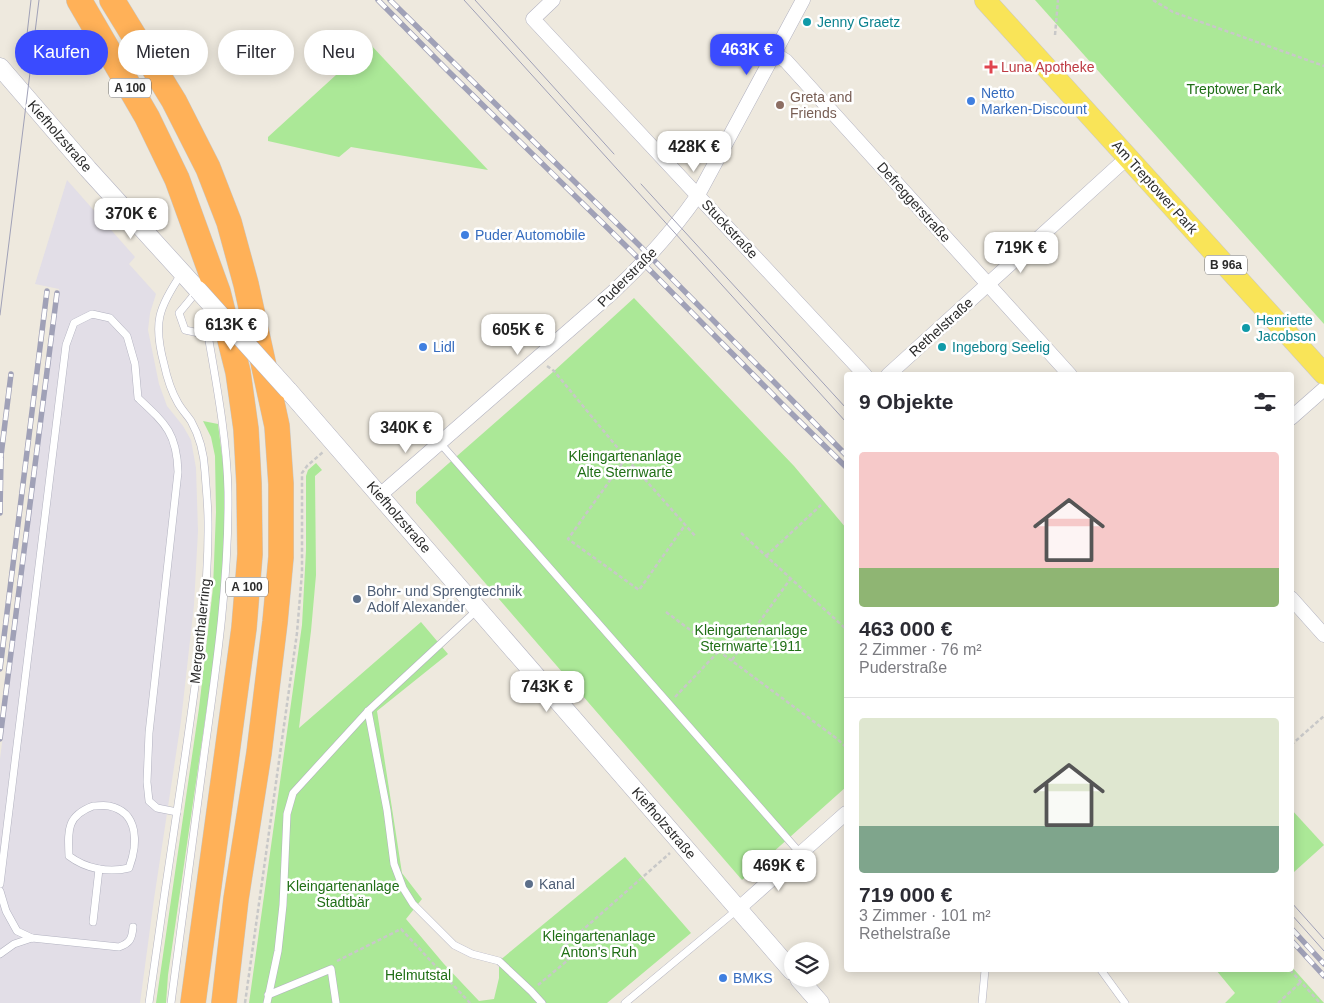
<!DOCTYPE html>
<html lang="de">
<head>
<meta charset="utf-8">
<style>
	body { margin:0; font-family:Helvetica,sans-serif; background:#f7f7f7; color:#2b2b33; height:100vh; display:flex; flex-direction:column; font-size:19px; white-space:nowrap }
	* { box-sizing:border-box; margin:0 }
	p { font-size:16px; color:#7c7c81 }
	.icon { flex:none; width:28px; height:28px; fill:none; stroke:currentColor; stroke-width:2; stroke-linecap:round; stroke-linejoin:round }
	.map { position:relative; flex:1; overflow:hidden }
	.side { position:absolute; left:844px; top:372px; width:450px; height:600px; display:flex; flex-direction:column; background:#fff; border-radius:5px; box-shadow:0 2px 12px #0003 }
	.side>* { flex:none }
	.guide { position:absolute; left:15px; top:30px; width:475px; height:45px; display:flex; gap:10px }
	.fabs { position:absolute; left:784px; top:942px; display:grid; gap:10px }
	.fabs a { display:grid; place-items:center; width:45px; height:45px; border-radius:50%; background:#fff; box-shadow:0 2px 12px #0003; font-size:25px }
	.price { position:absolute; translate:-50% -42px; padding:0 11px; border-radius:10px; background:#fff; color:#222; font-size:16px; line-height:32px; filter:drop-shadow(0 1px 2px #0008) }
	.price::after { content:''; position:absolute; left:50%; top:30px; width:15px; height:11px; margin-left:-8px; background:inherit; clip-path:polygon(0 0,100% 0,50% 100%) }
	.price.current { background:#3a4bff; color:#fff }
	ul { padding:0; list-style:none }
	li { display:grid; align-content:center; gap:10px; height:265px; padding:0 15px }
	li+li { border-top:1px solid #e1e1e2 }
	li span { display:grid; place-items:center; height:155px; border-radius:5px; color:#555 }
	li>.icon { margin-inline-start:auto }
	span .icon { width:90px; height:90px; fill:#fffc; stroke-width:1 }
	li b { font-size:21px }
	h2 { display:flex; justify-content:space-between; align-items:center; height:60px; padding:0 15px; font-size:21px }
	.pill { padding:0 18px; border-radius:22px; background:#fff; box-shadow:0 2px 12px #0003; font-size:18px; line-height:45px }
	.pill.current { background:#3a4bff; color:#fff }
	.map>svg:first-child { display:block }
	.industrial { fill:#e2dee7 }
	.green { fill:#abe897 }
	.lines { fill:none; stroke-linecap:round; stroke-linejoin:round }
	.service-casing { stroke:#b2b2c0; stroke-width:8 }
	.minor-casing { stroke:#b2b2c0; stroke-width:15 }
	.tertiary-casing { stroke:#b2b2c0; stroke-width:19 }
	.primary-casing { stroke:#c8c8c8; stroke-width:22 }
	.motorway-casing { stroke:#c8c8c8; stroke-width:26 }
	.path { stroke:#c8c8c8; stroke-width:2.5; stroke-dasharray:4 2.5; stroke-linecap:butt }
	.service { stroke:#fff; stroke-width:7 }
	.minor { stroke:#fff; stroke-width:14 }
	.tertiary { stroke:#fff; stroke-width:18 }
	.primary { stroke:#f9e458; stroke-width:21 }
	.motorway { stroke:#ffb158; stroke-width:25 }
	.tram { stroke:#a0a1b7; stroke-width:1 }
	.rail-casing { stroke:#a0a1b7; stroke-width:5.5 }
	.rail { stroke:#fff; stroke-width:4; stroke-dasharray:11; stroke-linecap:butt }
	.tertiary-bridge-casing { stroke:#b2b2c0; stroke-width:19; stroke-linecap:butt }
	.tertiary-bridge { stroke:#fff; stroke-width:18 }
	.culture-dot { fill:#0f9aa8; stroke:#fff; stroke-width:2 }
	.health-dot { fill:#e0444e; stroke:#fff; stroke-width:2 }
	.shop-dot { fill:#3f7fe0; stroke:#fff; stroke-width:2 }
	.education-dot { fill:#8d6e63; stroke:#fff; stroke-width:2 }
	.service-dot { fill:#5c6f8a; stroke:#fff; stroke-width:2 }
	.labels { text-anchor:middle; stroke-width:5; stroke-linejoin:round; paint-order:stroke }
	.shield { fill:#fff; stroke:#6b6b6b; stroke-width:1 }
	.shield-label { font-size:12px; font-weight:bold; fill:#2c2c2c }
	.culture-label { font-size:14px; fill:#0d838f; stroke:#fff; text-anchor:start }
	.health-label { font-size:14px; fill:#be3a42; stroke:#fff; text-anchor:start }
	.park-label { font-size:14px; fill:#206f16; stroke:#fff }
	.shop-label { font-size:14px; fill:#366cbe; stroke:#fff; text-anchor:start }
	.education-label { font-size:14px; fill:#785e54; stroke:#fff; text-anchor:start }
	.street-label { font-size:14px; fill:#2c2c2c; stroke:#fff }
	.service-label { font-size:14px; fill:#4e5e75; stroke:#fff; text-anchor:start }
</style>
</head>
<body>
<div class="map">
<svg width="1324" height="1003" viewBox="0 0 1324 1003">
	<rect width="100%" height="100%" fill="#eee9de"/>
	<polygon class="industrial" points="67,180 135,257 129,264 156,294 150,313 148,330 159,384 167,406 183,426 191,440 196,468 198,531 194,605 181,721 154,899 140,1003 0,1003 0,759 59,289 35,284"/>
	<g class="green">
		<polygon points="1035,0 1324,0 1324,324"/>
		<polygon points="370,44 488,170 351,147 339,157 268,141 268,137"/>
		<polygon points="634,298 794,466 846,528 846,787 742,880 416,503 416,492 554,371"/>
		<polygon points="203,421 218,424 224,472 224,552 216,644 168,975 166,1003 156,1003 199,708 213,588 216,512 215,456 211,437"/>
		<polygon points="316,463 322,470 315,476 316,575 311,631 299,728 421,622 448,654 377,711 402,873 422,899 406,919 444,964 479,1001 494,999 499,978 499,961 625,857 691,933 607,1003 249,1003 302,625 306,550 306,476 308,470"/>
		<polygon points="1291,809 1324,845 1294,872 1291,869"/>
		<polygon points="1291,966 1324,1003 1225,1003 1235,993 1216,970 1291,970"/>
	</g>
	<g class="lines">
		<g class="service-casing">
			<g id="service">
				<polyline points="440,443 800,853"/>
				<polyline points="368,711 387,810 394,864 403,888 413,904 454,945 472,954 499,961 531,991 542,1003"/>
				<path d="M 93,806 C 98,806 104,805 109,806 C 139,812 138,844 129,868 C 109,873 86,869 69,856 C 68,831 66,816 93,806 Z"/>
				<path d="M 0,884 L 66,345 L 74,323 L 92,314 L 110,318 L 127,336 L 135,364 L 138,398 C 165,423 177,433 178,472 L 149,733 L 147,782 L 149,801 L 157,808 L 177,812"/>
				<polyline points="0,891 6,911 17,931 32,938"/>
				<polyline points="93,922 99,869"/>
				<path d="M 0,954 L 14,944 L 32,938 L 119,947 C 130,943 132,939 133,927"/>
				<polyline points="1101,970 1125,1003"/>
				<polyline points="268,995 331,969 336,1003"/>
				<path d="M 149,1003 C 160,923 172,844 184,764 C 195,686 209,600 208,521 C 208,504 206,488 205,472 C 204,454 200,437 191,421 C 187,415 182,410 178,403 C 171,391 167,378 164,364 C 153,323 158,308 182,273"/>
				<path d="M 171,1003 C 182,918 194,833 205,748 C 217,663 229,578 228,492 C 227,440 217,387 208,335 L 185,330 L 179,313 L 198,290"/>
				<polyline points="267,1003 278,951 283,905 287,814 293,793 368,711 477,610"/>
				<polyline points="625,1003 738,909"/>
				<polyline points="982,1003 985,970"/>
			</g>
		</g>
		<g class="minor-casing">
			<g id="minor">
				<polyline points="553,0 533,19 865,375"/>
				<polyline points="775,54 786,61 1070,375"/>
				<polyline points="888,375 1128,157"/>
				<polyline points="1291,418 1324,389"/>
				<path d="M 380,495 L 612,293 C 644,263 673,231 698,195 L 803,0"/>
				<polyline points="1291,598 1324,635"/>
				<polyline points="738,909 846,813"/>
			</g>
		</g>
		<g class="tertiary-casing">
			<g id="tertiary">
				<polyline points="0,67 88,169 198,290"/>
				<polyline points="288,390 792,971"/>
				<polyline points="799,979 820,1003"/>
			</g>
		</g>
		<g class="primary-casing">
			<polyline id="primary" points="985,0 1324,374"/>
		</g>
		<g class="motorway-casing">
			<g id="motorway">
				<polyline points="79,0 147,117 177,179 218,292 238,372 246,429 249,484 250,554 244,628 193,1003"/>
				<polyline points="112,0 174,101 208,168 229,222 246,284 277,426 281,484 281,557 275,622 259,753 236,899 224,1003"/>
			</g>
		</g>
		<g class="path">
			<polyline points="1153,0 1173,12 1324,66"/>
			<polyline points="1055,35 1058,0"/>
			<polyline points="547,366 554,371 626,458 696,537"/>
			<polyline points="626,458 568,539 639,590 685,525"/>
			<polyline points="741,533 846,629"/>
			<polyline points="766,556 821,505"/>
			<polyline points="666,612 836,738 846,747"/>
			<polyline points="732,660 791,578"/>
			<polyline points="675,697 719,651"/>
			<polyline points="1291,745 1324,716"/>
			<polyline points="337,961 401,929 470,1003"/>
			<polyline points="1290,970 1320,1003"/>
			<polyline points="538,985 568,960 561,949 670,853"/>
			<polyline points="245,1003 297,633 302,572 302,473 307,466 323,452"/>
			<polyline points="1278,1003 1301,982"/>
		</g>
		<use href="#service" class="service"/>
		<use href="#minor" class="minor"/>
		<use href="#tertiary" class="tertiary"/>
		<use href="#primary" class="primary"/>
		<use href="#motorway" class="motorway"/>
		<g class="tram">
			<polyline points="464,0 846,422"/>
			<polyline points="475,0 614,154"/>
			<polyline points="24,60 31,0"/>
			<polyline points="641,184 846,408"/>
			<polyline points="0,315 39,0"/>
			<polyline points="1291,902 1324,939"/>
			<polyline points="1291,914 1324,951"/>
		</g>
		<g class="rail-casing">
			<g id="rail">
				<polyline points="378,0 446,69 631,251 786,408 846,467"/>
				<polyline points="390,0 638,244 846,455"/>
				<polyline points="0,464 11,374"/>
				<polyline points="0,513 1,458"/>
				<polyline points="0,669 47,291"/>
				<polyline points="0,739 57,293"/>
				<polyline points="1291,928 1324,964"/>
				<polyline points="1291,940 1324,976"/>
			</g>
		</g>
		<use href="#rail" class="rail"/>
		<g class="tertiary-bridge-casing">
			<polyline id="tertiary-bridge" points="198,290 288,390"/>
		</g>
		<use href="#tertiary-bridge" class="tertiary-bridge"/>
	</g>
	<g class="culture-dot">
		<circle cx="807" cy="22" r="5"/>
		<circle cx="1246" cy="328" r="5"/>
		<circle cx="942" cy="347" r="5"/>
	</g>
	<path class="health-dot" d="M988.5 59.5h5v5h5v5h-5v5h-5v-5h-5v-5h5z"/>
	<g class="shop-dot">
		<circle cx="971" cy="101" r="5"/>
		<circle cx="465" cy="235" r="5"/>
		<circle cx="423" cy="347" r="5"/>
		<circle cx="723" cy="978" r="5"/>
	</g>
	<circle class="education-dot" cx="780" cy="105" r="5"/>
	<g class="service-dot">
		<circle cx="357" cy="599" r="5"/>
		<circle cx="529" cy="884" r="5"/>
	</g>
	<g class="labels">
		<g class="shield">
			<rect x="109" y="78.5" width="42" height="19" rx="4"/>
			<rect x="1205" y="255.5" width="42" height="19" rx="4"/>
			<rect x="226" y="577.5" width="42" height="19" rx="4"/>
		</g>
		<g class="shield-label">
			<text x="130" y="92">A 100</text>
			<text x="1226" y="269">B 96a</text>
			<text x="247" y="591">A 100</text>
		</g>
		<g class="culture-label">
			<text x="817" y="27">Jenny Graetz</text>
			<text x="1256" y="325">Henriette<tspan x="1256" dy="16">Jacobson</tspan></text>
			<text x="952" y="352">Ingeborg Seelig</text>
		</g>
		<g class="health-label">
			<text x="1001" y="72">Luna Apotheke</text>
		</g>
		<g class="park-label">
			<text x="1234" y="94">Treptower Park</text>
			<text x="625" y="461">Kleingartenanlage<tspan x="625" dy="16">Alte Sternwarte</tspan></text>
			<text x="751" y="635">Kleingartenanlage<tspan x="751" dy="16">Sternwarte 1911</tspan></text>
			<text x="343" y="891">Kleingartenanlage<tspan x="343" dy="16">Stadtbär</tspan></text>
			<text x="599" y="941">Kleingartenanlage<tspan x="599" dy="16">Anton's Ruh</tspan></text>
			<text x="418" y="980">Helmutstal</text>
		</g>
		<g class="shop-label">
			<text x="981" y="98">Netto<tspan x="981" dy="16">Marken-Discount</tspan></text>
			<text x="475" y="240">Puder Automobile</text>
			<text x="433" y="352">Lidl</text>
			<text x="733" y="983">BMKS</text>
		</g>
		<g class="education-label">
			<text x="790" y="102">Greta and<tspan x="790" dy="16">Friends</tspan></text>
		</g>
		<g class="street-label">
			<text transform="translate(60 136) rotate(49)" y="5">Kiefholzstraße</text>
			<text transform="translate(1155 187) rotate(48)" y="5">Am Treptower Park</text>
			<text transform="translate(914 202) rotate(48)" y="5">Defreggerstraße</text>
			<text transform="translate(730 229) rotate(47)" y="5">Stuckstraße</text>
			<text transform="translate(627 277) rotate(-45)" y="5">Puderstraße</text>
			<text transform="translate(941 327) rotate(-42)" y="5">Rethelstraße</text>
			<text transform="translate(399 517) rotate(49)" y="5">Kiefholzstraße</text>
			<text transform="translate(200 631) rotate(-84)" y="5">Mergenthalerring</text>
			<text transform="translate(664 823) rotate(49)" y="5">Kiefholzstraße</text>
		</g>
		<g class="service-label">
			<text x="367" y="596">Bohr- und Sprengtechnik<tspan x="367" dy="16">Adolf Alexander</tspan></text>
			<text x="539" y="889">Kanal</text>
		</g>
	</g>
</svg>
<div class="fabs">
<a><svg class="icon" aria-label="layers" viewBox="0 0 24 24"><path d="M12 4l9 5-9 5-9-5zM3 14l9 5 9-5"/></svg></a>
</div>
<b class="price current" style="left:747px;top:76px">463K €</b>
<b class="price" style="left:694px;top:173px">428K €</b>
<b class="price" style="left:131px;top:240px">370K €</b>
<b class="price" style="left:1021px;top:274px">719K €</b>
<b class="price" style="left:231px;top:351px">613K €</b>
<b class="price" style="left:518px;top:356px">605K €</b>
<b class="price" style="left:406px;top:454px">340K €</b>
<b class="price" style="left:547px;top:713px">743K €</b>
<b class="price" style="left:779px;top:892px">469K €</b>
<div class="guide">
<a class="pill current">Kaufen</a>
<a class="pill">Mieten</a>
<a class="pill">Filter</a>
<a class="pill">Neu</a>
</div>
<section class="side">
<h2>9 Objekte<svg class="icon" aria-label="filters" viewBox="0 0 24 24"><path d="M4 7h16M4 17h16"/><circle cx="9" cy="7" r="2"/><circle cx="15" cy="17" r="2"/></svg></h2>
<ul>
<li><span style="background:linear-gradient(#f6c9c9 75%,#8fb573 0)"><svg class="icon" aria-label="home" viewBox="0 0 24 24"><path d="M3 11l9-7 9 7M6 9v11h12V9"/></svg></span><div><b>463 000 €</b><p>2 Zimmer · 76 m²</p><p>Puderstraße</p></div></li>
<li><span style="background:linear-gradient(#dfe7d0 70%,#7fa58c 0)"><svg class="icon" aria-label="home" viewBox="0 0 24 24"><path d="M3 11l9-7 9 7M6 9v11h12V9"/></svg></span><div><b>719 000 €</b><p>3 Zimmer · 101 m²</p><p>Rethelstraße</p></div></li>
</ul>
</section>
</div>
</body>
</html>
